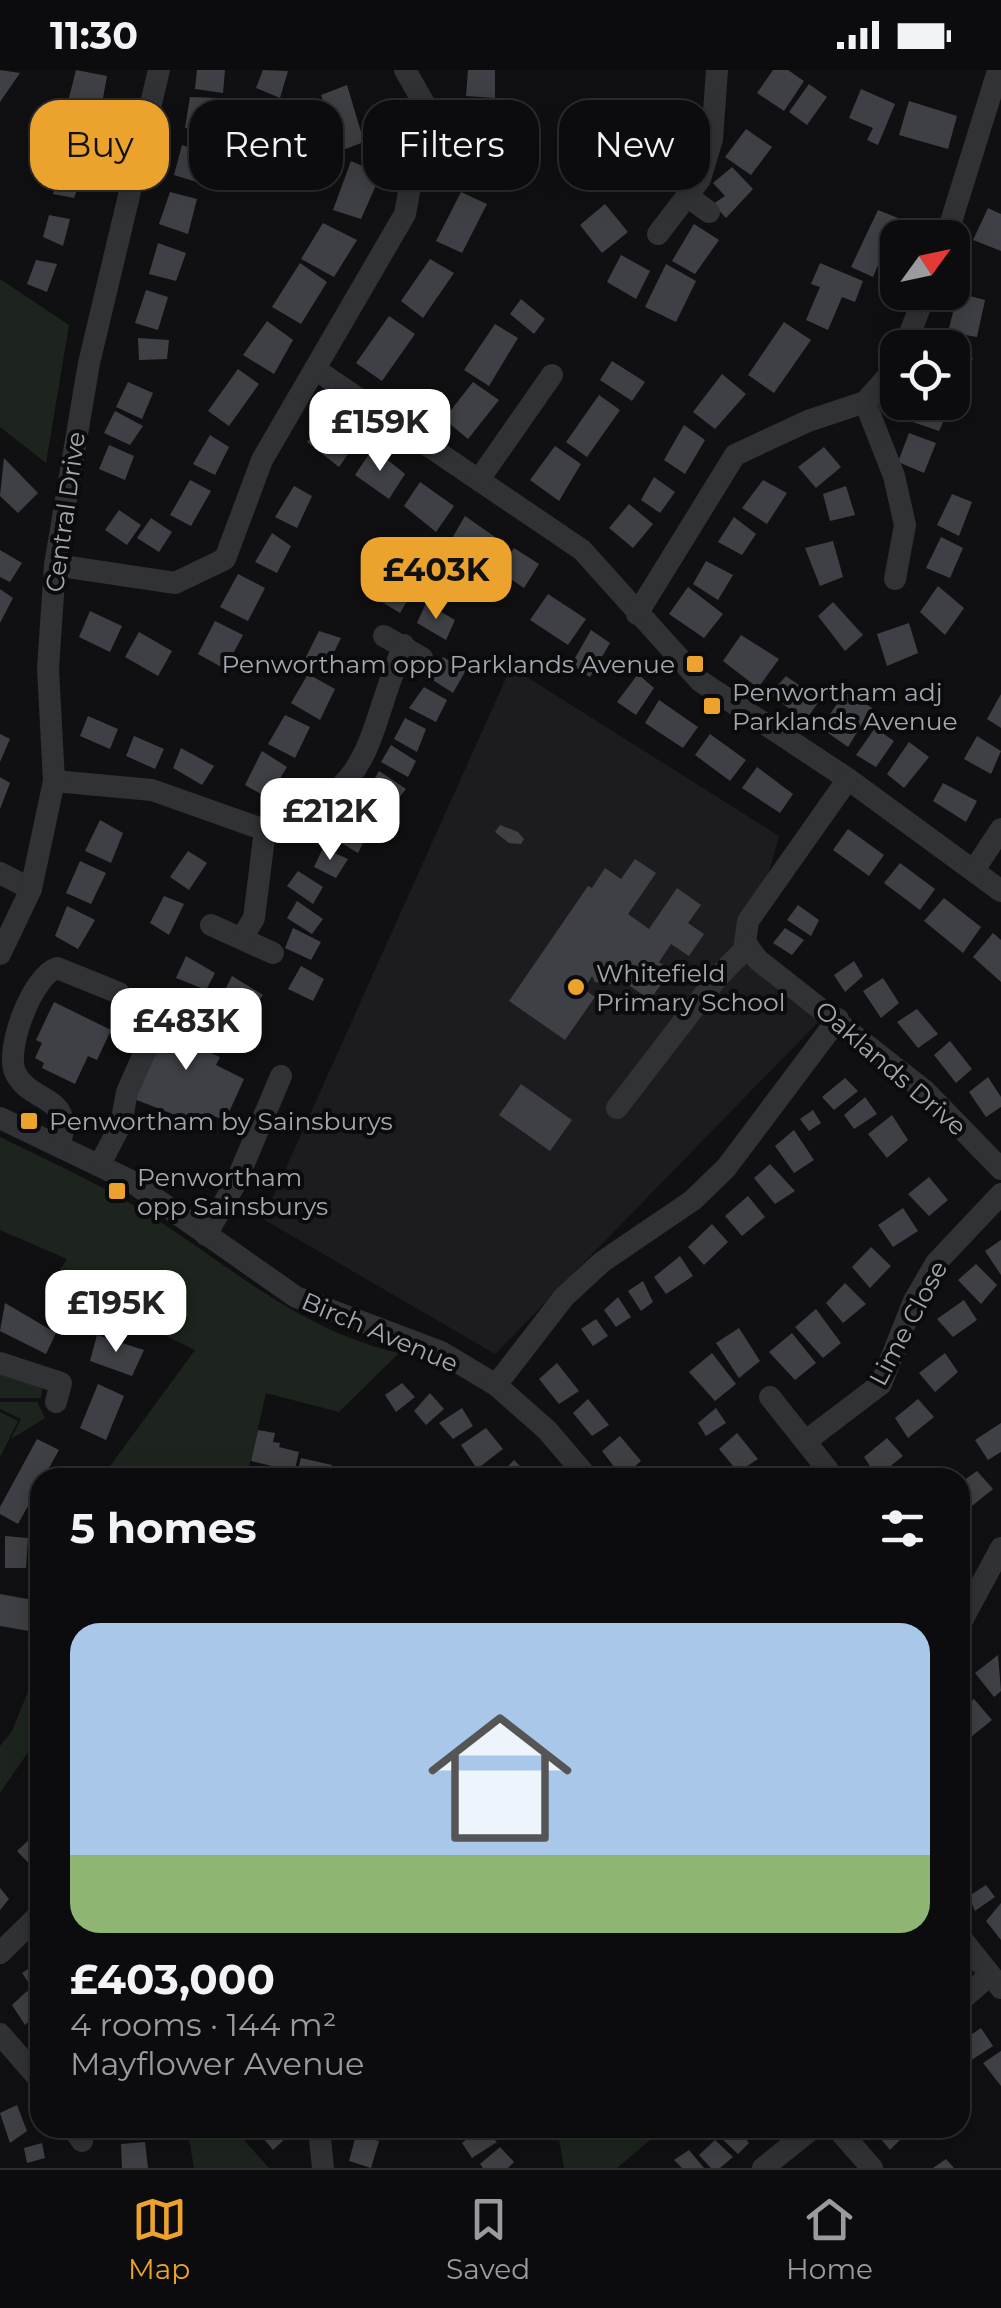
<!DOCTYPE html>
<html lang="en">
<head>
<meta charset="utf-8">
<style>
	body { margin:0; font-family:Montserrat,sans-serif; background:#1a1a1c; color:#f1f3f6; height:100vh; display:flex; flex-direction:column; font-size:38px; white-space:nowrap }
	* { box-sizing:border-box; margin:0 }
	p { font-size:32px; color:#9a9b9e }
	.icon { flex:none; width:55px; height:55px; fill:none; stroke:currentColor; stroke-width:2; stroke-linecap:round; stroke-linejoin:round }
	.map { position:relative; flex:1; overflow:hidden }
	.sheet { position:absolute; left:30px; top:1398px; width:940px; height:670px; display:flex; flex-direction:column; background:#0c0c0e; border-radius:30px; box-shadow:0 5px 25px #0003,0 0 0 2px #2c2c2e }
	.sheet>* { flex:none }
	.hud { position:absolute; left:30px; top:30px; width:942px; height:90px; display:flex; gap:20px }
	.needle { width:65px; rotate:57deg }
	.tools { position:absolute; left:880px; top:150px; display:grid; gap:20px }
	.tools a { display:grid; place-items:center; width:90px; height:90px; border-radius:20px; background:#0c0c0e; box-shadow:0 5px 25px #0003,0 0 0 2px #2c2c2e; font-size:50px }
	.price { position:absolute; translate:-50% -85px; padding:0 22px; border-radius:20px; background:#fff; color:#222; font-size:32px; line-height:65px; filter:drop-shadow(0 2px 5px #0008) }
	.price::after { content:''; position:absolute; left:50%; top:60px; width:30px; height:22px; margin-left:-15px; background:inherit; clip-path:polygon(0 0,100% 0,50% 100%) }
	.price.active { background:#eca32e; color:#111 }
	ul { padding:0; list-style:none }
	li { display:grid; align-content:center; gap:20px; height:530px; padding:0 40px }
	li span { display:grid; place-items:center; height:310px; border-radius:30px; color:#555 }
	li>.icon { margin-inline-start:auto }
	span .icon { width:180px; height:180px; fill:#fffc; stroke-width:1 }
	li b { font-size:42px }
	h2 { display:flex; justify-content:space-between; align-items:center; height:120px; padding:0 40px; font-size:42px }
	.pill { padding:0 35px; border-radius:30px; background:#0c0c0e; box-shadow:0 5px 25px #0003,0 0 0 2px #2c2c2e; font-size:35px; line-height:90px }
	.pill.active { background:#eca32e; color:#111 }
	.status { display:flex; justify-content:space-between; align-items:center; height:70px; padding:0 50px; background:#0c0c0e; direction:ltr }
	.status svg { height:28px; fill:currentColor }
	.tabs { display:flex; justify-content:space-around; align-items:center; height:140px; border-top:2px solid #2c2c2e; background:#0c0c0e; font-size:28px; color:#9a9b9e }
	.tabs a { display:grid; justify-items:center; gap:5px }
	.tabs .active { color:#eca32e }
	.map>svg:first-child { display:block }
	.built { fill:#1c1c1e }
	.green { fill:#1d241d }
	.building { fill:#3f4045 }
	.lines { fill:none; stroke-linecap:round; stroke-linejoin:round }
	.minor { stroke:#313236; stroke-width:22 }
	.poi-dot { fill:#eca32e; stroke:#0b0b0c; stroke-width:4 }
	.labels { text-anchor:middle; stroke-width:8; stroke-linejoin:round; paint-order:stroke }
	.street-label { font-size:25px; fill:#a2a7b2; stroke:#0b0b0c }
	.poi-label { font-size:25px; fill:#a2a7b2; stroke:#0b0b0c; text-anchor:start }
</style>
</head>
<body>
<div class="status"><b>11:30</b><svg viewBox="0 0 49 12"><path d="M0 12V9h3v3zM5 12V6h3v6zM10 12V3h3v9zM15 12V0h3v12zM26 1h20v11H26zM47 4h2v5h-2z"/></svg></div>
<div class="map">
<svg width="1001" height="2098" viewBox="0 0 1001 2098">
	<rect width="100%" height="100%" fill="#101012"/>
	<polygon class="built" points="511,597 779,766 746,885 822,948 495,1284 263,1149"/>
	<g class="green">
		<polygon points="0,209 69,255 46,393 0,357"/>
		<path d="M 0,1067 C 50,1092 103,1115 151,1146 C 233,1198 301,1261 399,1283 L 339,1342 L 266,1323 L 247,1407 L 102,1407 L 195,1280 L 52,1212 L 67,1189 L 0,1160 Z"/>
		<polygon points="0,1297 42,1319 41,1328 0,1328"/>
		<polygon points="0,1332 37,1332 45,1348 11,1369 21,1349 0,1339"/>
		<polygon points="0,1342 18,1351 0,1387"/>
		<polygon points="27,1573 40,1574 40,1665 0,1723 0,1676 12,1661 36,1602"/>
		<polygon points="187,2058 233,2058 269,2098 194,2098"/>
		<polygon points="557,2058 664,2058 617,2098 564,2098"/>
	</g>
	<g class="building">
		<polygon points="0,0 20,3 0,32"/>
		<polygon points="76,0 107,6 101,39 68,32"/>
		<polygon points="197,0 225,0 223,23 195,19"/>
		<polygon points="263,0 288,1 280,28 256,18"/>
		<polygon points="468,0 495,0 495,28 466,26"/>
		<polygon points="773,0 788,0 804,11 784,41 757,23"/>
		<polygon points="809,14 827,27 807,55 789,42"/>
		<polygon points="347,15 364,72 340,81 321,25"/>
		<polygon points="861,19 895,34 878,75 867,70 873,58 849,48"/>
		<polygon points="190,27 219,28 217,62 185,58"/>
		<polygon points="909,31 957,46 948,79 899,65"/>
		<polygon points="471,40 496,56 479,89 453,78"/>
		<polygon points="73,50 95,57 83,83 65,77"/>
		<polygon points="746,59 772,77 751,105 725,87"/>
		<polygon points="658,67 669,74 667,97 654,105 638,91"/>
		<polygon points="182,75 210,85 200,113 174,105"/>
		<polygon points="351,91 381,104 361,149 333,140"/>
		<polygon points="732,97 753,119 726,148 713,134 725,126 713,113"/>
		<polygon points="61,98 83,104 74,128 53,124"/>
		<polygon points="170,122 197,129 188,164 159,154"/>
		<polygon points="461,122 487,134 462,183 436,171"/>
		<polygon points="605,134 628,162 602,183 580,155"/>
		<polygon points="988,138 1001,144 1001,181 973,170"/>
		<polygon points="878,140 898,148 873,207 851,197"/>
		<polygon points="49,145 70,149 63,176 43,167"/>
		<polygon points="323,153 357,170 334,207 301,189"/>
		<polygon points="694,154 719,170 695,204 672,191"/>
		<polygon points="158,173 186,183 176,211 149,204"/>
		<polygon points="621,185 650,201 636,229 607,212"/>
		<polygon points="430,189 454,203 423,248 401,231"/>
		<polygon points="36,190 57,194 47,222 27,214"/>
		<polygon points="300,193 327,212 301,254 272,237"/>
		<polygon points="820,193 863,211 855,232 842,227 828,260 806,250 820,217 811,214"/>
		<polygon points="666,194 696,211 676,252 645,237"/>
		<polygon points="146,220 168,227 158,260 135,253"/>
		<polygon points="958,223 985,230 977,267 948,262"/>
		<polygon points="521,229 545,249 534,264 510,244"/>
		<polygon points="389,246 415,264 382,311 356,293"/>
		<polygon points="267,251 293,270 274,304 243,285"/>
		<polygon points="784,252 811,270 774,323 748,305"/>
		<polygon points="495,254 518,268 489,316 464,300"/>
		<polygon points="138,268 169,270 167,289 139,290"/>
		<polygon points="952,278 973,288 961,318 952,315"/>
		<polygon points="612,291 645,312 632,331 600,310"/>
		<polygon points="238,299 259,314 229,356 208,341"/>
		<polygon points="722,304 746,324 715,359 693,342"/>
		<polygon points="128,312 153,323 142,349 116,337"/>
		<polygon points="473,312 499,330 468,369 444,349"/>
		<polygon points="599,325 620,340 587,387 566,372"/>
		<polygon points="913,332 951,335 939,361 907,350"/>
		<polygon points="115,341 143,356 130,375 104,363"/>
		<polygon points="327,348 357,371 339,397 307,372"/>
		<polygon points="684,355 705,370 685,404 664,390"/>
		<polygon points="909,363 936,373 924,403 898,392"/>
		<polygon points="210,365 229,377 215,405 193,394"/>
		<polygon points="109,375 134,386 125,410 99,399"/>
		<polygon points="555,376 581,394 559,431 530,410"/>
		<polygon points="824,377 841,397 816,418 798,397"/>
		<polygon points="373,378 405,404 389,429 355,405"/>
		<polygon points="4,388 38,423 18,443 0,426"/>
		<polygon points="654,407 675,422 660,443 641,430"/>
		<polygon points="190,410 211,421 191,456 170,445"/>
		<polygon points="763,410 787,423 767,454 742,438"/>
		<polygon points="420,412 454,436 436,462 404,436"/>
		<polygon points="294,416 312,426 297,458 275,447"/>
		<polygon points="846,416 855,445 830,451 823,424"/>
		<polygon points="952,424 972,432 959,466 937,455"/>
		<polygon points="629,434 653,454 633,478 609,458"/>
		<polygon points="119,440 141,455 127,475 105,460"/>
		<polygon points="465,446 505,474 489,495 451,470"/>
		<polygon points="734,447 756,464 742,485 718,472"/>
		<polygon points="151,448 172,462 159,482 137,468"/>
		<polygon points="272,463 291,476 277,503 255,492"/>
		<polygon points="941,467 963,478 950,508 926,498"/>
		<polygon points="833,471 843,507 820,516 805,478"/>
		<polygon points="514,478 539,494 524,518 497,500"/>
		<polygon points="0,480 22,493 10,512 0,507"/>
		<polygon points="706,491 733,505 718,530 693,514"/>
		<polygon points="238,504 265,518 248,551 220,537"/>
		<polygon points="381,509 410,526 400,543 369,524"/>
		<polygon points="938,516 964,538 945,565 920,542"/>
		<polygon points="688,517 723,544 704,568 669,544"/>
		<polygon points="0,519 13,528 0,553"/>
		<polygon points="548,524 586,549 568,575 530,550"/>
		<polygon points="833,532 863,565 845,581 818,546"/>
		<polygon points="426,533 455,550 446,570 417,553"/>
		<polygon points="90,541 122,556 110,582 79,567"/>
		<polygon points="215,551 243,565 225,599 198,584"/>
		<polygon points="909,553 918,583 887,596 877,564"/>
		<polygon points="591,560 610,573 590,607 571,595"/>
		<polygon points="319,561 341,568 326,599 305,589"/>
		<polygon points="139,562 172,581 158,606 125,587"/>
		<polygon points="741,565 779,589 758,618 723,591"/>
		<polygon points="443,587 466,600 453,623 428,607"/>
		<polygon points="308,604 335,619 320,650 291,633"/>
		<polygon points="638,604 654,618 636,645 617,632"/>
		<polygon points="786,606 820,630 805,651 770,624"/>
		<polygon points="424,617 447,630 436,652 409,638"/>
		<polygon points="846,620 872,638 848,677 821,658"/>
		<polygon points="1001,624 1001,658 987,649"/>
		<polygon points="659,630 698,657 683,678 645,653"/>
		<polygon points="285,645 310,657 295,688 268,674"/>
		<polygon points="88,646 118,659 110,679 80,666"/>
		<polygon points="405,648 426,659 417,682 394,669"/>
		<polygon points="875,658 894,671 876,697 856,685"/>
		<polygon points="0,664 10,669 0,692"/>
		<polygon points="710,664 746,690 730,711 695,685"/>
		<polygon points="134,666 164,679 155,699 126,686"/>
		<polygon points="977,666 1001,681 991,704 964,689"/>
		<polygon points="909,672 929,687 904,718 887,704"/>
		<polygon points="391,675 416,691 408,707 381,692"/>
		<polygon points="181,678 214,696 202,715 173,698"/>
		<polygon points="262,681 287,697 268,728 245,715"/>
		<polygon points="757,697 793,724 780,743 742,718"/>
		<polygon points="379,701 406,719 394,734 369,718"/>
		<polygon points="0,707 10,713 0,739"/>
		<polygon points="943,713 977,731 966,752 933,731"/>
		<polygon points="362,723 391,740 380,757 353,743"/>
		<polygon points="350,749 369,761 358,783 335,769"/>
		<polygon points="100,750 123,763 111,793 85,781"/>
		<polygon points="500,755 518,762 524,769 521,774 509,773 495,762"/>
		<polygon points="848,759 884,785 869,806 833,780"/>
		<polygon points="323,778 348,789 336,808 314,797"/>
		<polygon points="188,781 207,793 189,820 170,807"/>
		<polygon points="635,789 656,803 628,844 649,859 677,818 701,835 688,853 704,864 689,886 671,874 659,892 671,900 650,930 616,906 611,914 595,912 592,906 584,919 595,927 565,970 509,931 588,816 592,818 605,798 621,809"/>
		<polygon points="80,791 106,803 91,834 66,823"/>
		<polygon points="900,793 935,819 920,840 884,813"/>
		<polygon points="298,801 323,817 313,834 287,816"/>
		<polygon points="164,826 184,834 169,865 150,853"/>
		<polygon points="944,828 981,857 963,883 924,851"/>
		<polygon points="297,831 323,849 312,864 287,848"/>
		<polygon points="798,835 819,850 811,866 787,850"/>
		<polygon points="67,836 95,850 78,879 55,866"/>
		<polygon points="293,858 321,872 311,890 285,878"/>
		<polygon points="785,858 804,870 792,885 773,873"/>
		<polygon points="993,863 1001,870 1001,912 973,887"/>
		<polygon points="186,886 215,903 206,920 176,908"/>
		<polygon points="854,891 863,906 845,922 834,905"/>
		<polygon points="301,896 324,909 313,931 288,919"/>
		<polygon points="232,906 263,925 250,944 221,928"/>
		<polygon points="883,908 899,933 881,948 863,921"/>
		<polygon points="54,932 111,960 97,990 88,986 75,1014 42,998 44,993 35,988 42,973 36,970"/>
		<polygon points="171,938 213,958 207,971 215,975 211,983 220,987 216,995 244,1009 225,1051 212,1045 206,1057 129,1027"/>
		<polygon points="917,939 938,964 918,978 897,952"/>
		<polygon points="950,971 972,999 956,1013 934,985"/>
		<polygon points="988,1007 1001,1027 1001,1037 986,1047 969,1022"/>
		<polygon points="845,1008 858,1021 834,1040 822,1027"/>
		<polygon points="521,1014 572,1050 550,1081 499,1045"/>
		<polygon points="865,1027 877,1044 854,1059 844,1045"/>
		<polygon points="813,1040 821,1053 809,1061 800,1049"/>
		<polygon points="892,1045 908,1070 887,1088 868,1064"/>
		<polygon points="794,1060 814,1090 794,1103 775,1076"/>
		<polygon points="770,1094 795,1121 775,1134 754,1108"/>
		<polygon points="929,1107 948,1130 929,1146 908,1124"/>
		<polygon points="748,1126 765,1147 742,1166 725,1146"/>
		<polygon points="903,1138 918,1161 893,1177 878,1155"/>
		<polygon points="712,1154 728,1172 704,1195 688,1177"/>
		<polygon points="1001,1170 1001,1205 985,1181"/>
		<polygon points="871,1177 891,1196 870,1218 852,1197"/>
		<polygon points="680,1186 693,1206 666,1224 654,1207"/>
		<polygon points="976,1194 997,1215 981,1234 958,1210"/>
		<polygon points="643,1211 653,1232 641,1241 628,1221"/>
		<polygon points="845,1213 866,1234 843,1253 826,1233"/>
		<polygon points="618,1227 631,1247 616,1257 604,1240"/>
		<polygon points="964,1230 977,1250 953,1267 937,1249"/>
		<polygon points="5,1233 56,1263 46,1284 0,1261"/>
		<polygon points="816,1239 841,1273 823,1288 795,1257"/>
		<polygon points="596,1249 608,1266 593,1276 581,1259"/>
		<polygon points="739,1258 760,1291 739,1308 716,1273"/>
		<polygon points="792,1263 816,1293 795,1310 769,1282"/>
		<polygon points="97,1265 144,1280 132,1306 90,1291"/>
		<polygon points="712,1283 736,1314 715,1331 689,1302"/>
		<polygon points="945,1283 958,1302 935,1322 919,1303"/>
		<polygon points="557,1293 579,1321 559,1334 539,1309"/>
		<polygon points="402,1313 415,1327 396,1342 385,1325"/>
		<polygon points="98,1314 124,1326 106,1370 80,1358"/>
		<polygon points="430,1323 444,1339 426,1355 414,1341"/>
		<polygon points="588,1329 609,1355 592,1366 573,1343"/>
		<polygon points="918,1329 934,1347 908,1368 895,1348"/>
		<polygon points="462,1338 473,1356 453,1369 439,1353"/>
		<polygon points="716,1338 726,1353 706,1366 698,1353"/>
		<polygon points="1001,1353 1001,1382 988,1390 975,1370"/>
		<polygon points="486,1358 503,1379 477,1399 461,1375"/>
		<polygon points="258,1360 275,1363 273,1372 280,1373 279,1377 299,1382 293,1407 275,1402 276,1397 251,1391"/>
		<polygon points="737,1363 758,1389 738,1402 719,1379"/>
		<polygon points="620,1366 641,1391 622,1407 602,1381"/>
		<polygon points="887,1368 903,1386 877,1407 864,1387"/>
		<polygon points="37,1369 59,1380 18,1454 0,1444 0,1437"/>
		<polygon points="301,1388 332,1395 331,1400 356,1408 296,1408"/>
		<polygon points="514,1390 532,1408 497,1408"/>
		<polygon points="977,1401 993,1419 967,1440 960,1429 960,1413"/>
		<polygon points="5,1466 28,1468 26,1498 5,1498"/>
		<polygon points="0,1524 33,1530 29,1561 0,1556"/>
		<polygon points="998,1585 1001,1621 994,1627 975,1603"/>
		<polygon points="974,1629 992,1650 971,1667 960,1654 960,1639"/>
		<polygon points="960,1678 970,1693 960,1701"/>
		<polygon points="32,1767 40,1774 40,1805 17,1781"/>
		<polygon points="986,1815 995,1827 975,1841 969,1826"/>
		<polygon points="0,1818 9,1829 0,1840"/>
		<polygon points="1001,1833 1001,1870 986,1851"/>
		<polygon points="40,1891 40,1929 22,1903"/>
		<polygon points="27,1921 40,1941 25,1955 12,1935"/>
		<polygon points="981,1958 993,1976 970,1991 960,1972"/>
		<polygon points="1001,1981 1001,2016 983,1993"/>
		<polygon points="17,2035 27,2061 10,2073 0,2043"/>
		<polygon points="116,2058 137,2058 138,2066 117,2066"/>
		<polygon points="262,2058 277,2058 286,2068 273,2080 258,2062"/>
		<polygon points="347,2058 369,2058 367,2065 356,2065"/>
		<polygon points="481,2058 497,2072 472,2088 462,2073"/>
		<polygon points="726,2058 736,2058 749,2073 738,2084 718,2065"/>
		<polygon points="743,2058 766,2058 754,2070"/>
		<polygon points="872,2058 895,2058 903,2067 890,2080"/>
		<polygon points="356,2065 379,2071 371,2098 349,2091"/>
		<polygon points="715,2070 733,2087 720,2098 711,2098 699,2085"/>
		<polygon points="145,2072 148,2098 122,2098 121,2074"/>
		<polygon points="42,2073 45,2088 27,2093 24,2078"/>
		<polygon points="500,2077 514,2092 508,2098 483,2098 480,2094"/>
		<polygon points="689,2080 704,2098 682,2098 674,2090"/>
		<polygon points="946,2089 954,2098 933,2098"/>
	</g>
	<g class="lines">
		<g class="minor">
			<polyline points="687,126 709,142"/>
			<polyline points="658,164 700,109 712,69 717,0"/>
			<polyline points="946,168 998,1"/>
			<polyline points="904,278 926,222"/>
			<polyline points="315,299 582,480 700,611 848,709 1001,821"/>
			<polyline points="865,332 894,406 905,455 895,509"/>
			<polyline points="480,408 552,305"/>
			<polyline points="55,495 175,513 225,489 262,390 405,144 425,35 405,0"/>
			<polyline points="637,544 735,385 808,351 865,332 898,295"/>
			<polyline points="384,566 422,588"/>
			<polyline points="848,709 748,851 745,873 758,890 925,1021 1001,1099"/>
			<path d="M 54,711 L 152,720 L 265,760 C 380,717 362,673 404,575"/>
			<polyline points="974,800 1001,759"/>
			<polyline points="0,803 31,819"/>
			<polyline points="211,855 273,883"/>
			<polyline points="242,868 254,848 265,760"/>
			<polyline points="0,884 31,819 54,711 48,599 55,495 89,293 159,0"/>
			<polyline points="617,1038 717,908 748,876"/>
			<polyline points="0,1048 129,1110 296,1227 441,1282 496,1315 547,1360 588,1408"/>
			<path d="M 59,1076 C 77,1023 30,1035 15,1002 C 5,978 33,905 57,898 L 119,923"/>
			<polyline points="100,1094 121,1054 127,1022 168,930"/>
			<polyline points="206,1165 236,1112 281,1006"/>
			<polyline points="0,1293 61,1313 56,1332"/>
			<polyline points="496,1315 564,1227 602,1192 693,1130 726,1098 838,949"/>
			<polyline points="770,1327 828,1400"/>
			<polyline points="806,1371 881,1314 914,1231 936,1193 1001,1124"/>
			<polyline points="960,1554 1001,1478"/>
			<polyline points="960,1867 1001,1918"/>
			<polyline points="0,1883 40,1844"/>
			<polyline points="960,1931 990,1905"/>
			<polyline points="0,1964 40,2010"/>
			<polyline points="73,2058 82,2071"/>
			<polyline points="319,2058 323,2098"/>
			<polyline points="538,2058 539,2058"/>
			<polyline points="837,2058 872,2098"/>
			<polyline points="763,2098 813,2058"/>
		</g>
	</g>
	<g class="poi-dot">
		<rect x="685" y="584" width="20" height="20" rx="5"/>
		<rect x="702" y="626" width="20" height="20" rx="5"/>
		<circle cx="576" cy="917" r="10"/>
		<rect x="19" y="1041" width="20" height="20" rx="5"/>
		<rect x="107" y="1111" width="20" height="20" rx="5"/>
	</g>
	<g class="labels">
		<g class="street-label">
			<text transform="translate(65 442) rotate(-82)" y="9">Central Drive</text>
			<text transform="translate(891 998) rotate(41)" y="9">Oaklands Drive</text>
			<text transform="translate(908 1253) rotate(-62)" y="9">Lime Close</text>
			<text transform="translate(380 1262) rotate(23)" y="9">Birch Avenue</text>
		</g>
		<g class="poi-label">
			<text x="675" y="603" text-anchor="end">Penwortham opp Parklands Avenue</text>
			<text x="732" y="631">Penwortham adj<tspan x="732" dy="29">Parklands Avenue</tspan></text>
			<text x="596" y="912">Whitefield<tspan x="596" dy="29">Primary School</tspan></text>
			<text x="49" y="1060">Penwortham by Sainsburys</text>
			<text x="137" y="1116">Penwortham<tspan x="137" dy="29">opp Sainsburys</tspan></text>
		</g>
	</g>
</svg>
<div class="tools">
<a><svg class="needle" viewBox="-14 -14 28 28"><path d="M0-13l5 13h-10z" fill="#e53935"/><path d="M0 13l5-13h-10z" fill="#9a9b9e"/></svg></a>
<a><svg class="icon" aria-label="locate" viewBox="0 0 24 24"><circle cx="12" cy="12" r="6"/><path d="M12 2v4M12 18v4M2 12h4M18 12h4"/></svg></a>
</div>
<b class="price" style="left:380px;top:404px">£159K</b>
<b class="price active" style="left:436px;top:552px">£403K</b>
<b class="price" style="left:330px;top:793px">£212K</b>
<b class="price" style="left:186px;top:1003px">£483K</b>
<b class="price" style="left:116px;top:1285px">£195K</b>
<div class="hud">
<a class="pill active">Buy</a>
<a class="pill">Rent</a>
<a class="pill">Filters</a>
<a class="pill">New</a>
</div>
<section class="sheet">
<h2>5 homes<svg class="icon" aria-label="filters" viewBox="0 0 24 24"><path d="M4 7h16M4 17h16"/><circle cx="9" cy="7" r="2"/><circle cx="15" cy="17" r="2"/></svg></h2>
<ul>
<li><span style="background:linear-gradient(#a9c7e8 75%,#8fb573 0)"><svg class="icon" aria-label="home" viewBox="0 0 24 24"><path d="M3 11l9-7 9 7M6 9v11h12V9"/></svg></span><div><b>£403,000</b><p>4 rooms · 144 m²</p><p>Mayflower Avenue</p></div></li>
</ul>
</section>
</div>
<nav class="tabs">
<a class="active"><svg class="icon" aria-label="map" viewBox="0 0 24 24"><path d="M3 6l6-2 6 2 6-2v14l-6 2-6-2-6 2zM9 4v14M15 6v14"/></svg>Map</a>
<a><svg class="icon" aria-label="saved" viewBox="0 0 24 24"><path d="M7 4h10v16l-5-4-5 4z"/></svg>Saved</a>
<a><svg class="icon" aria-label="home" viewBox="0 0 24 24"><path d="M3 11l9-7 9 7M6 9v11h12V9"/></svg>Home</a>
</nav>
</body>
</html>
